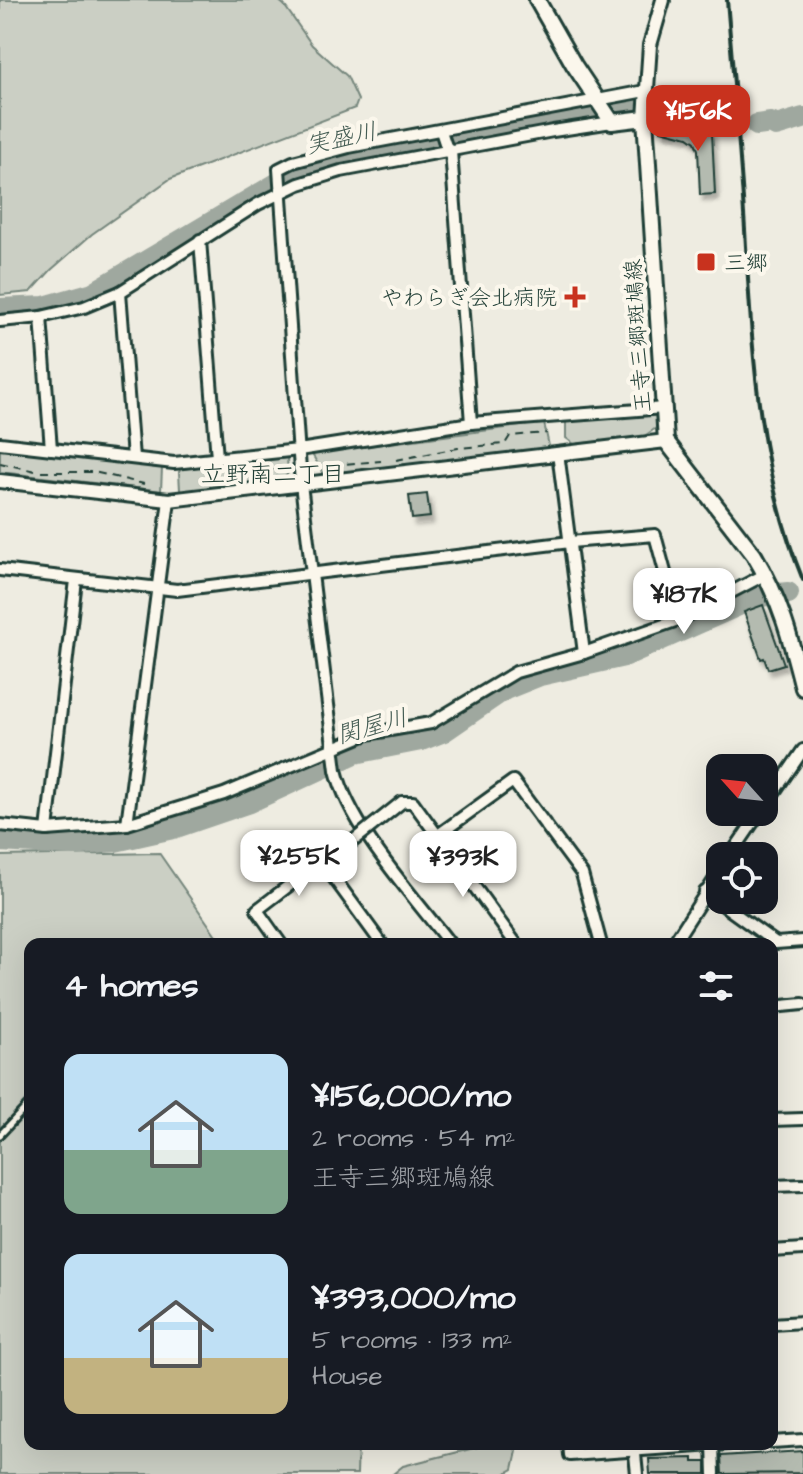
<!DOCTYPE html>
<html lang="en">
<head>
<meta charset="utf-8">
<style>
	body { margin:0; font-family:"Architects Daughter","Klee One",sans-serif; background:#20242c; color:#f1f3f6; height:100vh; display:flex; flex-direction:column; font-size:30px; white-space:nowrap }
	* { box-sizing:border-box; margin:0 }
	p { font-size:26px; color:#9ea1a6 }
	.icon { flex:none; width:44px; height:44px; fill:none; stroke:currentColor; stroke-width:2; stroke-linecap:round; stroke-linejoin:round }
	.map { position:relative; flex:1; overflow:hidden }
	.sheet { position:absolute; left:24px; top:938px; width:754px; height:512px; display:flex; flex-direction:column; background:#171b24; border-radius:16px; box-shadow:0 8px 32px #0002 }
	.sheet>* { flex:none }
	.needle { width:52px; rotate:297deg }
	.buttons { position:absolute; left:706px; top:754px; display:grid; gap:16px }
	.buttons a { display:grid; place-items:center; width:72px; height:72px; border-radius:16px; background:#171b24; box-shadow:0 8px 32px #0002; font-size:40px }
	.price { position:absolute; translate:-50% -68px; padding:0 18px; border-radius:16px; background:#fff; color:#222; font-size:26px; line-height:52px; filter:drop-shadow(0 2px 4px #0008) }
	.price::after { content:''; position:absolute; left:50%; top:48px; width:24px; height:18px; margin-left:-12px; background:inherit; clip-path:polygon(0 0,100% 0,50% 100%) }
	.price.selected { background:#c8321e; color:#fff }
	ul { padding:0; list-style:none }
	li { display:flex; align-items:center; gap:24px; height:200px; padding:0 40px }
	li span { display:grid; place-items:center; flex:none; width:224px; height:160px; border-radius:16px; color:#555 }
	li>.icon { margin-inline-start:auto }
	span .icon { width:96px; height:96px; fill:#fffc; stroke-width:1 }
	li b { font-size:34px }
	h2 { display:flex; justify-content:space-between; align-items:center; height:96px; padding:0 40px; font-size:34px }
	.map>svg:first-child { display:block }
	.green { fill:#cbcfc4; stroke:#75867c; stroke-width:2 }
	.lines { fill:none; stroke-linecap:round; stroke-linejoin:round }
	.river { stroke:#9fa89f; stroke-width:22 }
	.building { fill:#b4bbb0; stroke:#1f3d34; stroke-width:2; filter:url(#shadow) }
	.service-casing { stroke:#1f3d34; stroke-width:11 }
	.minor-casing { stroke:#1f3d34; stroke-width:16 }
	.tertiary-casing { stroke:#1f3d34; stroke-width:18 }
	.secondary-casing { stroke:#1f3d34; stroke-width:20 }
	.path { stroke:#1f3d34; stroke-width:2; stroke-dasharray:8 6; stroke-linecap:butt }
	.service { stroke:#fbf7ec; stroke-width:5 }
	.minor { stroke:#fbf7ec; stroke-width:10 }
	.tertiary { stroke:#fbf7ec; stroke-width:12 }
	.secondary { stroke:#fbf7ec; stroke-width:14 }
	.rail { stroke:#1f3d34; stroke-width:4 }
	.minor-bridge-casing { stroke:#1f3d34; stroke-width:16; stroke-linecap:butt }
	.minor-bridge { stroke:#fbf7ec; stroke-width:10 }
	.poi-dot { fill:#c8321e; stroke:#fbf7ec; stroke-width:3 }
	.labels { text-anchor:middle; stroke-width:8; stroke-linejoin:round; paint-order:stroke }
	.poi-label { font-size:22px; fill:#1f3d34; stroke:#fbf7ec; text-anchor:start }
	.street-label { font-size:22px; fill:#1f3d34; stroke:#fbf7ec }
	.water-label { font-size:24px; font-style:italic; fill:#455d54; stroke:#fbf7ec }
	.neighbourhood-label { font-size:24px; fill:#1f3d34; stroke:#fbf7ec }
</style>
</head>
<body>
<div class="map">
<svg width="803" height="1474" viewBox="0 0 803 1474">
	<defs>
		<filter id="shadow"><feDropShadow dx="3.5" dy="6" stdDeviation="2" flood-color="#0004"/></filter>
	</defs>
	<rect width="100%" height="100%" fill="#eeece1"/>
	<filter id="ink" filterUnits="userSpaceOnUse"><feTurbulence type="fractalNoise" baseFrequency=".0125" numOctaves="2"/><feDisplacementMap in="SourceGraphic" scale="16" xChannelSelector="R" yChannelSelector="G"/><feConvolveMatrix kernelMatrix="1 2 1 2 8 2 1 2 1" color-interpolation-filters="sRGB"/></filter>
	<g filter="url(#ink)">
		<g class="green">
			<polygon points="0,0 278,0 284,5 312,45 347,76 358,100 355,108 170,179 92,234 51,270 31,292 0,295"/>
			<polygon points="657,411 656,428 643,437 574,444 566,438 566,422"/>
			<polygon points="544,423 549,446 544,449 324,474 313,456 313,453"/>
			<polygon points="0,448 162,468 161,491 0,472"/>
			<polygon points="282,456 287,458 288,473 284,479 183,492 180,490 179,472 181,469"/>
			<polygon points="159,853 222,944 30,944 30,1444 358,1444 357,1474 0,1474 0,856"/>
			<polygon points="490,1444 509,1444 517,1451 513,1469 504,1474 393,1474 403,1466"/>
		</g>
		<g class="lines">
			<g class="river">
				<polyline points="757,125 771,123 776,126 803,118"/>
				<polyline points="0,309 44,307 93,293 290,176 379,153 630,105 666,105 720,122"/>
				<polyline points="0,841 71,845 115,841 173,828 249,802 355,753 421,740 444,731 505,689 540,675 624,656 759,596 788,593"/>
			</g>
		</g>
		<g class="building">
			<polygon points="664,120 712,132 715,194 700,195 698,150 695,142 688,137 661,130"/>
			<polygon points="427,494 430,517 412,519 409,496"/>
			<polygon points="763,605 784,664 768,669 764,658 761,659 744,612"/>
			<polygon points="803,1451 803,1473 722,1474 721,1456"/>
			<polygon points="693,1458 693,1462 706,1462 706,1474 650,1474 649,1459"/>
		</g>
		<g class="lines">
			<g class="service-casing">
				<polyline id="service" points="0,1135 30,1103"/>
			</g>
			<g class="minor-casing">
				<g id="minor">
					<polyline points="441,131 446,146 451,151 471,423"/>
					<polyline points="200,240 217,458"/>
					<polyline points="120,292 133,458"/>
					<polyline points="41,317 51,449"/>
					<polyline points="0,321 41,317 84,307 120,292 258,204 299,184 341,171 553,131 612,122"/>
					<polyline points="0,443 174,463 299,450 471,423 664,408"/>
					<polyline points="558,453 584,653"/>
					<polyline points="0,570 177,590 570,542 655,535 678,620"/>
					<polyline points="402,802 413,802 516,944"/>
					<polyline points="764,807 803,750"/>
					<polyline points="127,824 169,500"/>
					<polyline points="0,825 47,830 127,824 224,794 367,734 431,723 516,672 584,653 678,620 766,574"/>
					<polyline points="47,830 76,580"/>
					<polyline points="438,835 513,781 582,874 601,944"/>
					<polyline points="730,856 760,812"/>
					<polyline points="323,863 382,944"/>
					<polyline points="705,892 776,943 803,941"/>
					<polyline points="281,944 257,910 308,871 333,857"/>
					<path d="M 450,944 C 413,895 350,828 336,770 L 301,484 L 279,169 L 293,162 L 349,147 L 645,91"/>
					<polyline points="673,944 720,871"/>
					<polyline points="772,1007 803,1004"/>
					<polyline points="772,1120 803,1119"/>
					<polyline points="772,1186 803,1185"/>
					<polyline points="772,1251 803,1249"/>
					<polyline points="772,1324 803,1322"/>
					<polyline points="772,1442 803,1440"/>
					<polyline points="569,1444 570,1455 728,1444"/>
					<polyline points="634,1444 637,1474"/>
					<polyline points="713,1444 714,1474"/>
				</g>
			</g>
			<g class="tertiary-casing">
				<g id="tertiary">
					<polyline points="645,118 650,45 663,0"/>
					<polyline points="0,481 169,500 666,441"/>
				</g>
			</g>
			<g class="secondary-casing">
				<path id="secondary" d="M 537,0 L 574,65 L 612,122 L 645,118 L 666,441 L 754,555 C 780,598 791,640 803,688"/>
			</g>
			<g class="path">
				<polyline points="396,460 458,448 505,444 510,436 547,433"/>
				<polyline points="0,463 40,472 94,472 144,484"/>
				<polyline points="319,466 381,461"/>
				<polyline points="261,476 286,464"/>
				<polyline points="206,482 220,478 243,478"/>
			</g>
			<use href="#service" class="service"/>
			<use href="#minor" class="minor"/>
			<use href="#tertiary" class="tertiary"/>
			<use href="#secondary" class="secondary"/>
			<path class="rail" d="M 727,0 C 733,71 739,142 744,214 C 752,338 755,463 803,580"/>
			<g class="minor-bridge-casing">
				<polyline id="minor-bridge" points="333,857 402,802"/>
			</g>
			<use href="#minor-bridge" class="minor-bridge"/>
		</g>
	</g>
	<g class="poi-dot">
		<rect x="696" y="252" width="20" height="20" rx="4"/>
		<path d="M571 285h8v8h8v8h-8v8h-8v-8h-8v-8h8z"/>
	</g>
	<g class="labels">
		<g class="poi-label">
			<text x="724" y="270">三郷</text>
			<text x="557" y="305" text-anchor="end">やわらぎ会北病院</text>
		</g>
		<g class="street-label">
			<text transform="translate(637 336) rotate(-94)" y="8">王寺三郷斑鳩線</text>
		</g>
		<g class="water-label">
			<text transform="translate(341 138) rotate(-12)" y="8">実盛川</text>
			<text transform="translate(372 726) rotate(-15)" y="8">関屋川</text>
		</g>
		<g class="neighbourhood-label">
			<text x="273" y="482">立野南二丁目</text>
		</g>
	</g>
</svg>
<div class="buttons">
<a><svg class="needle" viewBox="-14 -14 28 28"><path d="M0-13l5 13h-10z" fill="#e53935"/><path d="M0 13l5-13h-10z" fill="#9ea1a6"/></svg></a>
<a><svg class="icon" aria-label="locate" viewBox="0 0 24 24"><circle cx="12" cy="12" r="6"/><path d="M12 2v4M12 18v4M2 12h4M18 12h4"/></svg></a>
</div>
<b class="price selected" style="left:698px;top:153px">¥156K</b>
<b class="price" style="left:684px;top:636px">¥187K</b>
<b class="price" style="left:299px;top:898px">¥255K</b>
<b class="price" style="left:463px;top:899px">¥393K</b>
<section class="sheet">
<h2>4 homes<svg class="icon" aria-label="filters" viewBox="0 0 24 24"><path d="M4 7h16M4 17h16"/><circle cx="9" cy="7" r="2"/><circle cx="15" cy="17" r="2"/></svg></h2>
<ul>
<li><span style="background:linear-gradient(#bfe0f5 60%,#7fa58c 0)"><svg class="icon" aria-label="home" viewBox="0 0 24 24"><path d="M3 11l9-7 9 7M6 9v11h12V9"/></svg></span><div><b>¥156,000/mo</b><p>2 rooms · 54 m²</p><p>王寺三郷斑鳩線</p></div></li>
<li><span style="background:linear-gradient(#bfe0f5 65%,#c2b280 0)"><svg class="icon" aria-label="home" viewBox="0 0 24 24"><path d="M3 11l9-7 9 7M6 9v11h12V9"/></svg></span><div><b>¥393,000/mo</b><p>5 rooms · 133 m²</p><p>House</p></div></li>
</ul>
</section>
</div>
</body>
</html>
